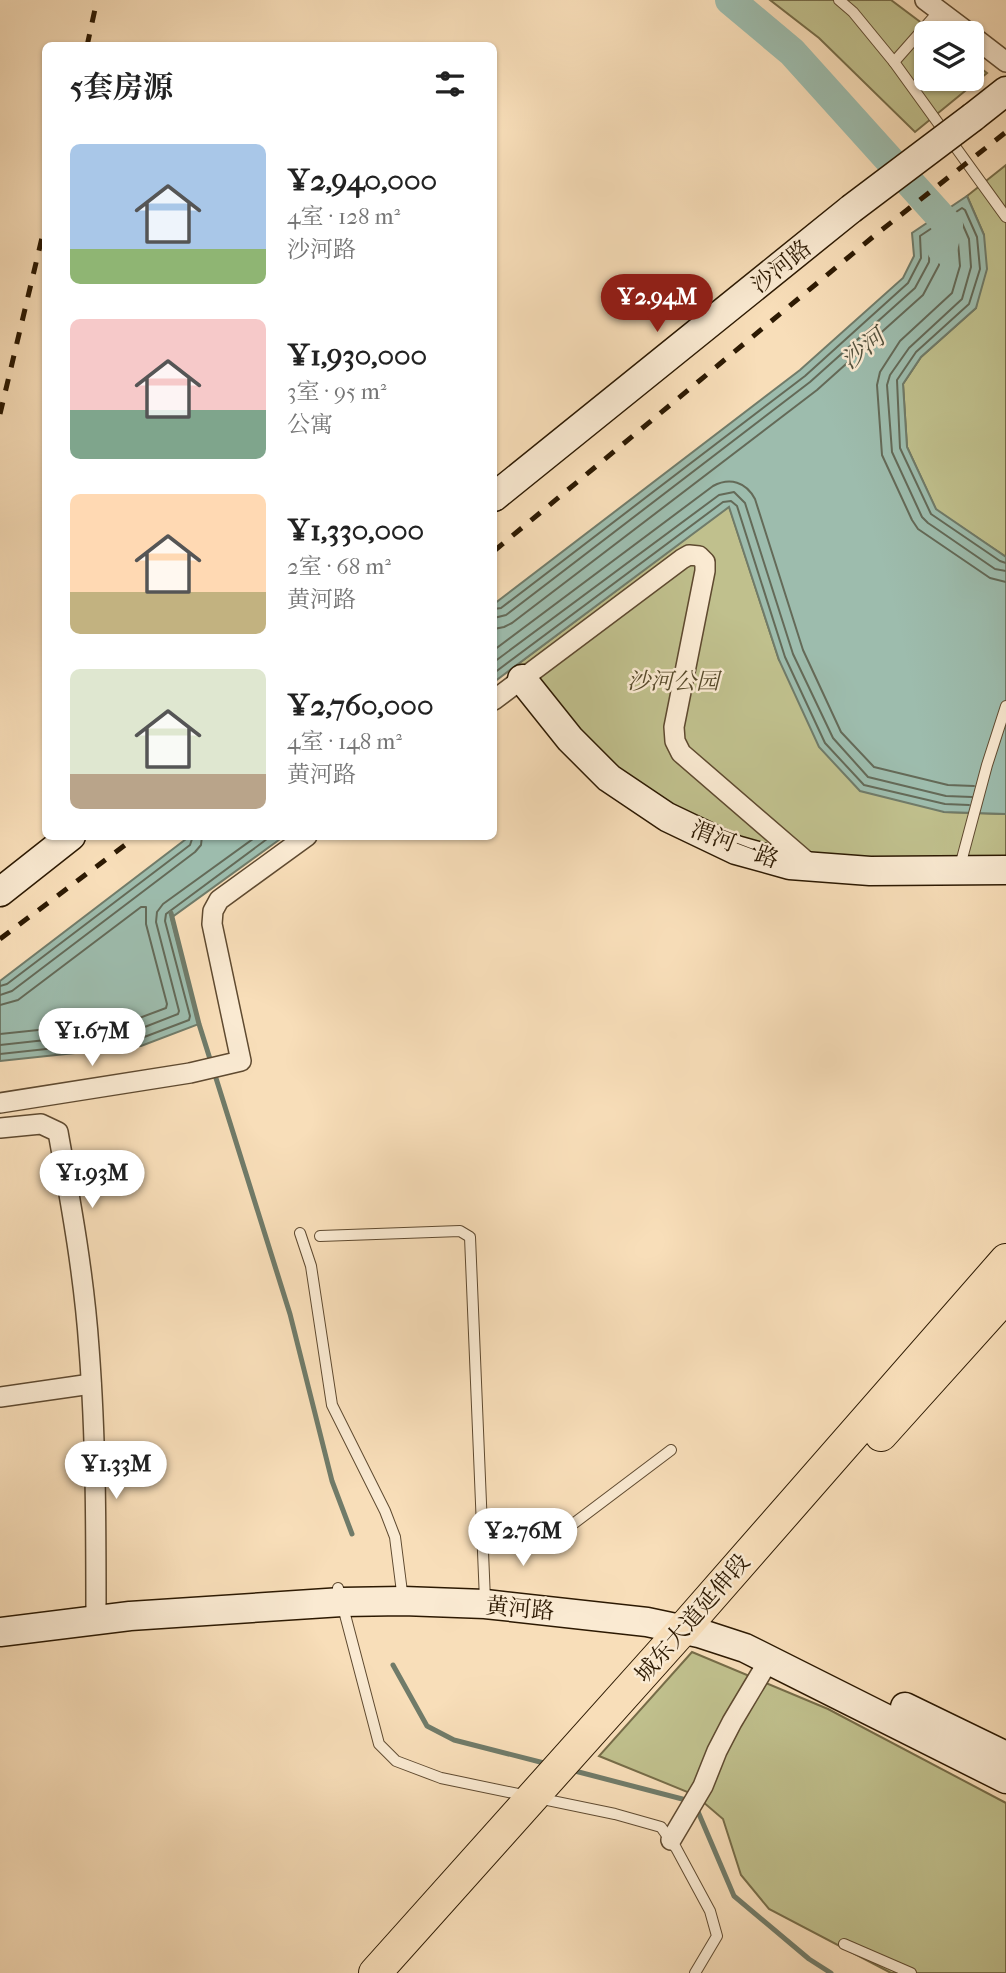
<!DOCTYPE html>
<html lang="zh">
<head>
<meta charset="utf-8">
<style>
	body { margin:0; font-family:"IM FELL French Canon","Noto Serif SC",serif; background:#f6f6f6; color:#222; height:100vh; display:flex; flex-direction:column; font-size:26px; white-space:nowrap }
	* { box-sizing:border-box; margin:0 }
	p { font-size:23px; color:#767676 }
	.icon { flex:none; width:38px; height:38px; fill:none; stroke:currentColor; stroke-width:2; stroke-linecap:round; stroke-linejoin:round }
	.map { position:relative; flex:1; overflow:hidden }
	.sheet { position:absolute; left:42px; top:42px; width:455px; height:798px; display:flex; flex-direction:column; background:#fff; border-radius:10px; box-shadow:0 2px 5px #0004 }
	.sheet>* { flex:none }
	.buttons { position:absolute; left:914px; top:21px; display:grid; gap:14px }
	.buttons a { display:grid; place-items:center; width:70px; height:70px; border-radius:10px; background:#fff; box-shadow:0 2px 5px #0004; font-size:35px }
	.price { position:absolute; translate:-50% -60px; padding:0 16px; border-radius:24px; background:#fff; color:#222; font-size:23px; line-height:46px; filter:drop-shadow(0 2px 4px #0008) }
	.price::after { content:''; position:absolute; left:50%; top:42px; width:21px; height:16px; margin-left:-10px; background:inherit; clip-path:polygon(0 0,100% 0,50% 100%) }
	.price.on { background:#8f2418; color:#fff }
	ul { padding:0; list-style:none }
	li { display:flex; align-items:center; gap:21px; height:175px; padding:0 28px }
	li span { display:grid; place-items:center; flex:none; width:196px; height:140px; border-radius:10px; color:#555 }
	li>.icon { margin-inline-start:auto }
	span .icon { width:84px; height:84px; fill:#fffc; stroke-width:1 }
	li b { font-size:30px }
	h2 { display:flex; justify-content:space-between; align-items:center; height:84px; padding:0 28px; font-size:30px }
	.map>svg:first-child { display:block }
	.green { fill:#c0c08d; stroke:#766c48; stroke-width:2 }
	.water { fill:#9dbcad; stroke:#707b69; stroke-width:2 }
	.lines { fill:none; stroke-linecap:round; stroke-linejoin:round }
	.shore { stroke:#646a58; stroke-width:2 }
	.stream { stroke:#707b69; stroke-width:5 }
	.river { stroke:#9dbcad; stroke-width:30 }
	.lane-casing { stroke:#5f4a30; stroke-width:12 }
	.street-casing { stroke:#5f4a30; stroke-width:22 }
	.secondary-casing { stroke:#2c1902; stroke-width:31 }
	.primary-casing { stroke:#2c1902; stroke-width:34 }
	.lane { stroke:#faead2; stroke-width:10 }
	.street { stroke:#faead2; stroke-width:19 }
	.secondary { stroke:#faead2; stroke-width:28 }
	.primary { stroke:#f8deb9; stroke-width:32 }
	.rail { stroke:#2c1902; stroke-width:5; stroke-dasharray:12 12; stroke-linecap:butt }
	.secondary-bridge-casing { stroke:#2c1902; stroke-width:31; stroke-linecap:butt }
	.secondary-bridge { stroke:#faead2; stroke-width:28 }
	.labels { text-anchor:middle; stroke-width:5; stroke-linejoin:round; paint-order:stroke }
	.street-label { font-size:23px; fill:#2c1902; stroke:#faead2 }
	.park-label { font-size:23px; font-style:italic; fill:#584b2c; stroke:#faead2 }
	.water-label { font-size:24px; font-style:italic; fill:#54523e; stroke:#faead2 }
</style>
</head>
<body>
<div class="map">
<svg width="1006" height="1973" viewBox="0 0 1006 1973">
	<rect width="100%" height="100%" fill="#f8deb9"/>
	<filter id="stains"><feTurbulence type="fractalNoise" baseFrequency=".00286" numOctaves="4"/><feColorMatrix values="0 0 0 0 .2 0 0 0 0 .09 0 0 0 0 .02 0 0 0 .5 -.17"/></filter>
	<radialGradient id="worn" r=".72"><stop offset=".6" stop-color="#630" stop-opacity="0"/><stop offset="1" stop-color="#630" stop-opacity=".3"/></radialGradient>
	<g class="green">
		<polygon points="770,0 891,0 935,33 926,33 926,79 971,79 971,61 987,73 915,132 819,38"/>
		<polygon points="1006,165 1006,557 936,510 907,447 903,384 921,357 976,308 984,235 967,196"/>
		<polygon points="729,506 779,660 944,812 1006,814 1006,866 816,859 740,844 676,814 576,736 518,664"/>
		<polygon points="692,1652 828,1709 1006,1803 1006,1973 891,1973 769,1909 741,1875 723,1819 695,1795 599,1756"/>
	</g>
	<g class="water">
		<polygon points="967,196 984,235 987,269 976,308 921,357 903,384 907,447 936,509 1006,557 1006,814 944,812 860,791 819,747 779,660 729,507 494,682 494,604 800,370 903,278 914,256 912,233"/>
		<polygon points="190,836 283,837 171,918 199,1024 141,1046 0,1061 0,981"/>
	</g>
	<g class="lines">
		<g class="shore">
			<polyline points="494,609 501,608 805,376 908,283 921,258 920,236 962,208 965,210 977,237 980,269 969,304 916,352 897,380 900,448 931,514 1000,561 1006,563"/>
			<polyline points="494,618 506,615 810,382 915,288 929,262 930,241 958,221 962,223 969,239 971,267 962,299 909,348 890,375 887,385 892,452 922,517 928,523 995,569 1006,571"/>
			<polyline points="494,629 504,627 512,623 817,390 923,295 939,265 940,246 954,237 958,242 960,266 952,293 900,341 880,372 877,385 882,455 912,520 918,529 990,578 1006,582"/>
			<path d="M 494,650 L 713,486 C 730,477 746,482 755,499 L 803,650 L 841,732 L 874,767 L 948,785 L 974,786"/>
			<polyline points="494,662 719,495 734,492 745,503 793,654 833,738 868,777 946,796 972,797"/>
			<polyline points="494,673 723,502 731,501 737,506 785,657 825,743 864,785 945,804 969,805"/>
			<polyline points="0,986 7,984 190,845 193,836"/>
			<polyline points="0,995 12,991 195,852 201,845 202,836"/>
			<polyline points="0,1005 18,1000 141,907 146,907 146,924 167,1004 166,1008 134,1020 0,1034"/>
			<polyline points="0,1045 137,1030 178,1014 179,1011 156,922 157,912 163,904 257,836"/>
			<polyline points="0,1054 139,1039 189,1020 190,1016 165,921 166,914 271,836"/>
		</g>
		<g class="stream">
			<polyline points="171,913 199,1024 290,1314 332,1481 352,1534"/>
			<polyline points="393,1665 427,1726 454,1740 548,1764"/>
			<polyline points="571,1770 690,1801"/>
			<polyline points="696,1807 734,1896 809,1959 831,1973"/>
		</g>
		<polyline class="river" points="730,0 792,52 948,225 942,249"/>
		<g class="lane-casing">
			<g id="lane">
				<polyline points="839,0 853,12 894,62 1006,217"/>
				<polyline points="894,62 939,11"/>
				<polyline points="960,866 987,765 1006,706"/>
				<polyline points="300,1233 311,1266 332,1405 385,1511 395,1537 403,1600"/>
				<polyline points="320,1236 460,1231 470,1237 485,1600"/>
				<polyline points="523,1531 550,1536 565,1530 671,1450"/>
				<polyline points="338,1588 379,1744 396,1761 441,1778 615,1814 661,1827 676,1848 710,1911 717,1936 695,1973"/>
				<polyline points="844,1944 911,1973"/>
			</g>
		</g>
		<g class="street-casing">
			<g id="street">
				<polyline points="925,0 969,33"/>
				<polyline points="971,35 1006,62"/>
				<polyline points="494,700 682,559 689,555 699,556 705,562 705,571 674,727 675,741 681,753 813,867"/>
				<polyline points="0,1103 190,1073 241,1061 212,924 213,911 219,900 307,836"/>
				<path d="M 0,1128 L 41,1124 L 58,1132 C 71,1204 84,1275 89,1348 C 96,1439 96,1529 96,1620"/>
				<polyline points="0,1397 91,1384"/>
				<polyline points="671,1840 703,1786 717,1751 732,1722 769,1660"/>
			</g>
		</g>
		<g class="secondary-casing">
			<g id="secondary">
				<polyline points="973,117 1006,91"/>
				<polyline points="494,497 851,209"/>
				<polyline points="522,679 570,739 609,778 667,817 736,850 790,865 870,871 1006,870"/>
				<polyline points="0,892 71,836"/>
				<polyline points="0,1632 130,1616 342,1602 403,1601 485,1604 647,1622 699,1633 745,1648 1006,1779"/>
				<polyline points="905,1707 1006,1756"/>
			</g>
		</g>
		<g class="primary-casing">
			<g id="primary">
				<polyline points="881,1435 1006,1296"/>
				<polyline points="375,1973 683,1629 1006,1260"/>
			</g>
		</g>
		<use href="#lane" class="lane"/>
		<use href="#street" class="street"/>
		<use href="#secondary" class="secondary"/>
		<use href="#primary" class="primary"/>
		<g class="rail">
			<polyline points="87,46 97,0"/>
			<polyline points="0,414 46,221"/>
			<polyline points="494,551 874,236 1006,132"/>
			<polyline points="0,939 137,836"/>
		</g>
		<g class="secondary-bridge-casing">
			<polyline id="secondary-bridge" points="851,209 973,117"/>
		</g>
		<use href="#secondary-bridge" class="secondary-bridge"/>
	</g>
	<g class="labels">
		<g class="street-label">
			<text transform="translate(781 266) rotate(-39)" y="8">沙河路</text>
			<text transform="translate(735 844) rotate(21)" y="8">渭河一路</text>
			<text transform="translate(520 1608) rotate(5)" y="8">黄河路</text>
			<text transform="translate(692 1618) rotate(-49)" y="8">城东大道延伸段</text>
		</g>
		<g class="park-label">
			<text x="673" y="689">沙河公园</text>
		</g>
		<g class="water-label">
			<text transform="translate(863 349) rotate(-39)" y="8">沙河</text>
		</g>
	</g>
	<rect width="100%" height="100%" filter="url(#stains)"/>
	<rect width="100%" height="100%" fill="url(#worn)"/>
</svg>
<div class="buttons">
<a><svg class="icon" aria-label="layers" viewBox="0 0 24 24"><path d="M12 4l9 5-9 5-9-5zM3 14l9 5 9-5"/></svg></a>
</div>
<b class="price on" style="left:657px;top:334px">¥2.94M</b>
<b class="price" style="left:92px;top:1068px">¥1.67M</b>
<b class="price" style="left:92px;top:1210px">¥1.93M</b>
<b class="price" style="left:116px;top:1501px">¥1.33M</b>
<b class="price" style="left:523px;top:1568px">¥2.76M</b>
<section class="sheet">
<h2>5套房源<svg class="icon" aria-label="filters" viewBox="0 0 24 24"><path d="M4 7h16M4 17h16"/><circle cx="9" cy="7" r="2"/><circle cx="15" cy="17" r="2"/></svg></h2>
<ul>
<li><span style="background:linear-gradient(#a9c7e8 75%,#8fb573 0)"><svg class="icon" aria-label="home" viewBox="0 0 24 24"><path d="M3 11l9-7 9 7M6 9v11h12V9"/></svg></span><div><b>¥2,940,000</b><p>4室 · 128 m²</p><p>沙河路</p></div></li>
<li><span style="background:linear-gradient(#f6c9c9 65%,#7fa58c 0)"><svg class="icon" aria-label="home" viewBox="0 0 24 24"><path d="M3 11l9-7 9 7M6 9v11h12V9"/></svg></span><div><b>¥1,930,000</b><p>3室 · 95 m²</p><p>公寓</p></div></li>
<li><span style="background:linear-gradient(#ffd9b3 70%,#c2b280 0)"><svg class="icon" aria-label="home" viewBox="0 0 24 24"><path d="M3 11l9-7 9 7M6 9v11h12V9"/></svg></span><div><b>¥1,330,000</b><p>2室 · 68 m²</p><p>黄河路</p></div></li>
<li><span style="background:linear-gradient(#dfe7d0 75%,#b9a48a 0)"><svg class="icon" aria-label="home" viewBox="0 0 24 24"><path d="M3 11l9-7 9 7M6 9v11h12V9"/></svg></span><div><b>¥2,760,000</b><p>4室 · 148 m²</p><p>黄河路</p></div></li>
</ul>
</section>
</div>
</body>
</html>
